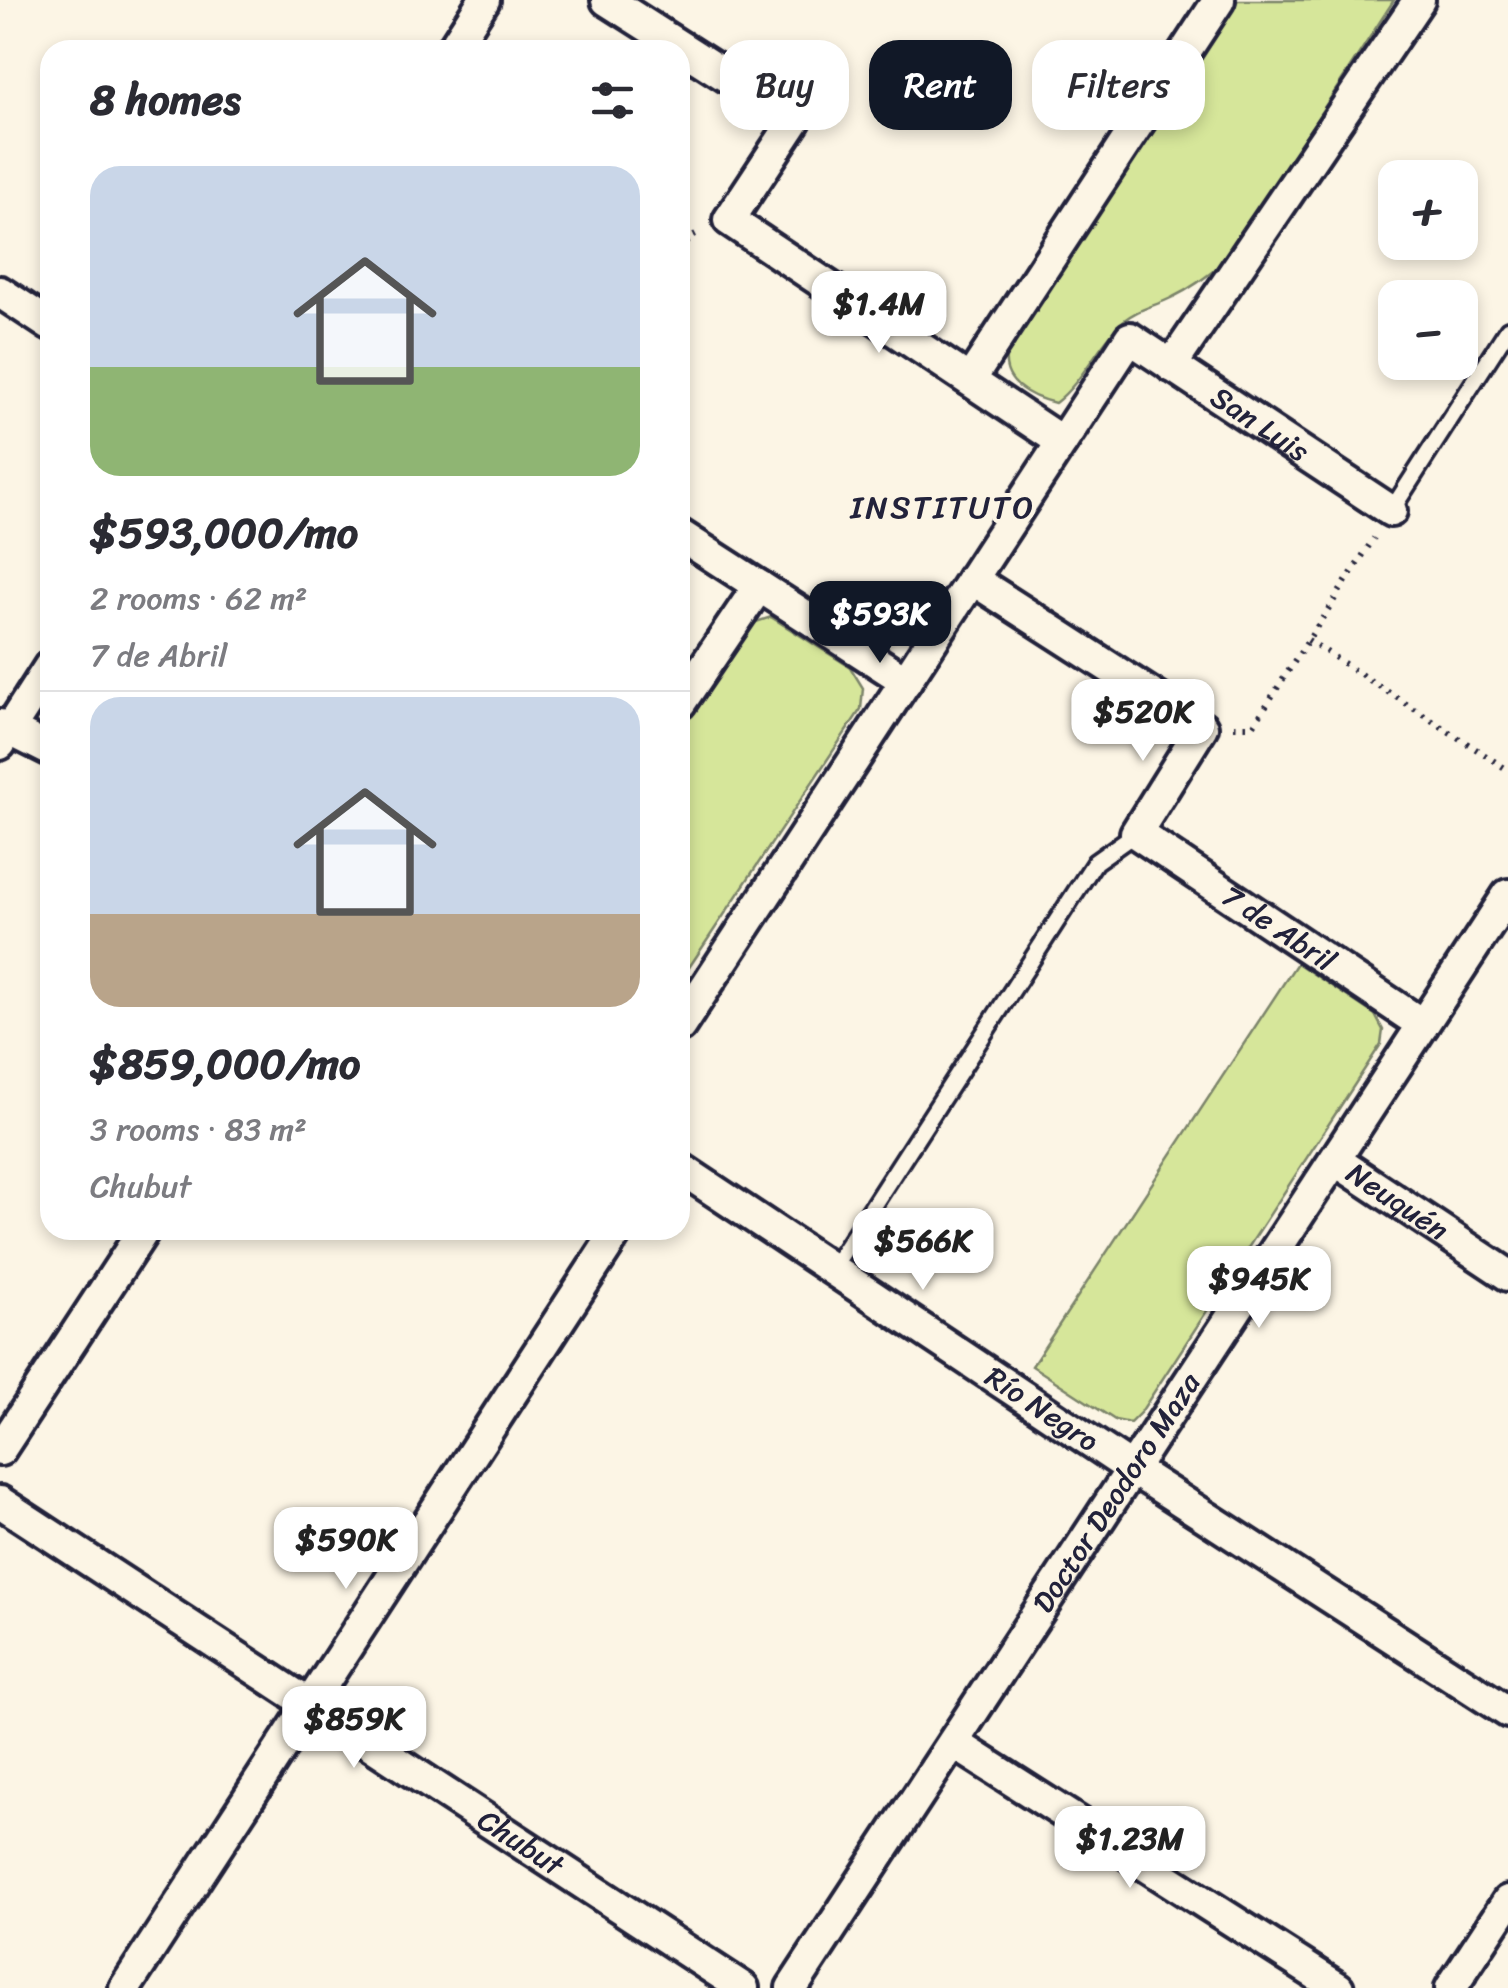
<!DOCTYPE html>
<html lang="en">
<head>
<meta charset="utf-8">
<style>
	body { margin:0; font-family:Sriracha,sans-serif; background:#f7f7f7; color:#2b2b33; height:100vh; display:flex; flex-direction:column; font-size:38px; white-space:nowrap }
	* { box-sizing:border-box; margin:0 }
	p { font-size:32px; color:#7c7c81 }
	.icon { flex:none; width:55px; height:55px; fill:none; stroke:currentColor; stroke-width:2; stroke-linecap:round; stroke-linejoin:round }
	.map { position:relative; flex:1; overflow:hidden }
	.panel { position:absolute; left:40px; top:40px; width:650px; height:1200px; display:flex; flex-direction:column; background:#fff; border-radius:30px; box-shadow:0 5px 15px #0003 }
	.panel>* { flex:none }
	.hud { position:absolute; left:720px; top:40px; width:638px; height:90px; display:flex; gap:20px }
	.fabs { position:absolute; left:1378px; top:160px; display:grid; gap:20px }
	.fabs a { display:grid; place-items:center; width:100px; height:100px; border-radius:20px; background:#fff; box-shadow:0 5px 15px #0003; font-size:50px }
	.price { position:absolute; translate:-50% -85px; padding:0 22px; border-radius:20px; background:#fff; color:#222; font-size:32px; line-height:65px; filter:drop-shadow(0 2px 5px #0008) }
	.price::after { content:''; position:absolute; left:50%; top:60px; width:30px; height:22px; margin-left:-15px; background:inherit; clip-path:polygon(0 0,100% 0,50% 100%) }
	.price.current { background:#111827; color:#fff }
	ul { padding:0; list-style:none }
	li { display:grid; align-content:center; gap:20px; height:530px; padding:0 50px }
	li+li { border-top:2px solid #e1e1e2 }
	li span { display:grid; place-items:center; height:310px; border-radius:30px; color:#555 }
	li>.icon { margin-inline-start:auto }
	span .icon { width:180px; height:180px; fill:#fffc; stroke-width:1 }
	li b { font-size:42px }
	h2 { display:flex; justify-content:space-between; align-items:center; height:120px; padding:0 50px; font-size:42px }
	.chip { padding:0 35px; border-radius:30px; background:#fff; box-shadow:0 5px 15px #0003; font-size:35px; line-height:90px }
	.chip.current { background:#111827; color:#fff }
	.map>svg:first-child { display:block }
	.green { fill:#d6e69a; stroke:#7c846a; stroke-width:2.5 }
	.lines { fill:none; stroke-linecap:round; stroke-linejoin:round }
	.lane-casing { stroke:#22223b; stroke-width:22 }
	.street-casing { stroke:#22223b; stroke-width:38 }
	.path { stroke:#22223b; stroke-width:6; stroke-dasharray:2.5 8; stroke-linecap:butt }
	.lane { stroke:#fcf5e5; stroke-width:15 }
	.street { stroke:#fcf5e5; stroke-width:30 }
	.labels { text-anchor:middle; stroke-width:8; stroke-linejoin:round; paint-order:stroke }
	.street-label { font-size:30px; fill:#22223b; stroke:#fcf5e5 }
	.neighbourhood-label { font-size:32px; letter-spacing:2.5px; fill:#22223b; stroke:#fcf5e5 }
</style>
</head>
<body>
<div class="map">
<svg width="1508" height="1988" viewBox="0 0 1508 1988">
	<rect width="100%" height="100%" fill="#fcf5e5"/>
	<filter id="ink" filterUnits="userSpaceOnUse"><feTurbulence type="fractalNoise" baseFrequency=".01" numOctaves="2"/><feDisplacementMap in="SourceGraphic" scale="20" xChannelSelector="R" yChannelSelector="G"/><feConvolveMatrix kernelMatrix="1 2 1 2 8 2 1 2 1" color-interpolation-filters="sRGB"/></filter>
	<g filter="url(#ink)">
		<g class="green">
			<path d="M 1238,0 L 1394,0 L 1224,262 C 1208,276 1192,288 1173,297 C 1154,307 1134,309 1119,325 C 1095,350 1082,382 1055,403 C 1031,397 1003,384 1006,356 Z"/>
			<polygon points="771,617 850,667 863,688 861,709 680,981 680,729 750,624"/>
			<polygon points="1297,963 1375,1015 1383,1030 1381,1044 1141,1412 1130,1423 1115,1420 1032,1366"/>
		</g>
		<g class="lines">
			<g class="lane-casing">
				<g id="lane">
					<polyline points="1391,511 1508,329"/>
					<polyline points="832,1269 1095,862 1136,833"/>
				</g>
			</g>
			<g class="street-casing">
				<g id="street">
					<polyline points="607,0 795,120 729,220 1062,442"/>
					<polyline points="452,50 484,0"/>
					<polyline points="0,292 50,325"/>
					<polyline points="1171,366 1419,0"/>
					<polyline points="970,380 1219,0"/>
					<polyline points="680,535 906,681"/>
					<path id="s1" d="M 972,579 L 1202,727 L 1136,833 L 1423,1025"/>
					<polyline points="680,703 759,586"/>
					<polyline points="0,725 50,750"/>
					<polyline points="0,744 50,666"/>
					<path id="s2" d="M 680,1026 L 1130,338 L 1391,511"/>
					<path id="s3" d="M 1335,1160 L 1508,1275"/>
					<path id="s4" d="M 680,1168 L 1132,1469 L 1508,1712"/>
					<polyline points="0,1450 144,1230"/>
					<path id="s5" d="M 0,1502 L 743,1988"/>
					<polyline points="954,1743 1338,1988"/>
					<polyline points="125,1988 618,1230"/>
					<path id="s6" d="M 792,1988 L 1508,895"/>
					<polyline points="1451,1988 1508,1901"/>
				</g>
			</g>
			<g class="path">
				<polyline points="680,251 690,237 700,232"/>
				<polyline points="1308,640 1508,770"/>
				<polyline points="1234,726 1253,726 1374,538"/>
			</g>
			<use href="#lane" class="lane"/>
			<use href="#street" class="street"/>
		</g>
	</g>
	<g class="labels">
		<g class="street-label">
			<text dy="10" stroke="none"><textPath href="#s2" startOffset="978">San Luis</textPath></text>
			<text dy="10" stroke="none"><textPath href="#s1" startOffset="570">7 de Abril</textPath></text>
			<text dy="10" stroke="none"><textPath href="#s3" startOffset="75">Neuquén</textPath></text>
			<text dy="10" stroke="none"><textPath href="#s4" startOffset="435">Río Negro</textPath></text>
			<text dy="10" stroke="none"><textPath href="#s6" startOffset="592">Doctor Deodoro Maza</textPath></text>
			<text dy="10" stroke="none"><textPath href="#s5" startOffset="622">Chubut</textPath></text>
		</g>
		<g class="neighbourhood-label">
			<text x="943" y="518">INSTITUTO</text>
		</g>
	</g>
</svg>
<div class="fabs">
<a>+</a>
<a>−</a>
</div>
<b class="price" style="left:879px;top:356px">$1.4M</b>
<b class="price current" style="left:880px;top:666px">$593K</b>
<b class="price" style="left:1143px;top:764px">$520K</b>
<b class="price" style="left:923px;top:1293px">$566K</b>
<b class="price" style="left:1259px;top:1331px">$945K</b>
<b class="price" style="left:346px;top:1592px">$590K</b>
<b class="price" style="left:354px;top:1771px">$859K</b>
<b class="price" style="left:1130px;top:1891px">$1.23M</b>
<div class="hud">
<a class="chip">Buy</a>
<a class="chip current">Rent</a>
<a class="chip">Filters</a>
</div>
<section class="panel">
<h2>8 homes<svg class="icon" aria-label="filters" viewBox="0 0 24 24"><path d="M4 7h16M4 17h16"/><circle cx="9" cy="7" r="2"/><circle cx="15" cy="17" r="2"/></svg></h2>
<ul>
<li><span style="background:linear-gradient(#c9d6e8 65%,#8fb573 0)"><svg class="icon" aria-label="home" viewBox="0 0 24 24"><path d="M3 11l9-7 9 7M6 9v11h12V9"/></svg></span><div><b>$593,000/mo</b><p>2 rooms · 62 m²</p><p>7 de Abril</p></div></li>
<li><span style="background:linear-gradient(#c9d6e8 70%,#b9a48a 0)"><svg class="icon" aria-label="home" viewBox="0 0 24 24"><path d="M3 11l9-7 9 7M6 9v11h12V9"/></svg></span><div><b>$859,000/mo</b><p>3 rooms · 83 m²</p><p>Chubut</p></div></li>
</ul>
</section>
</div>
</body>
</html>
